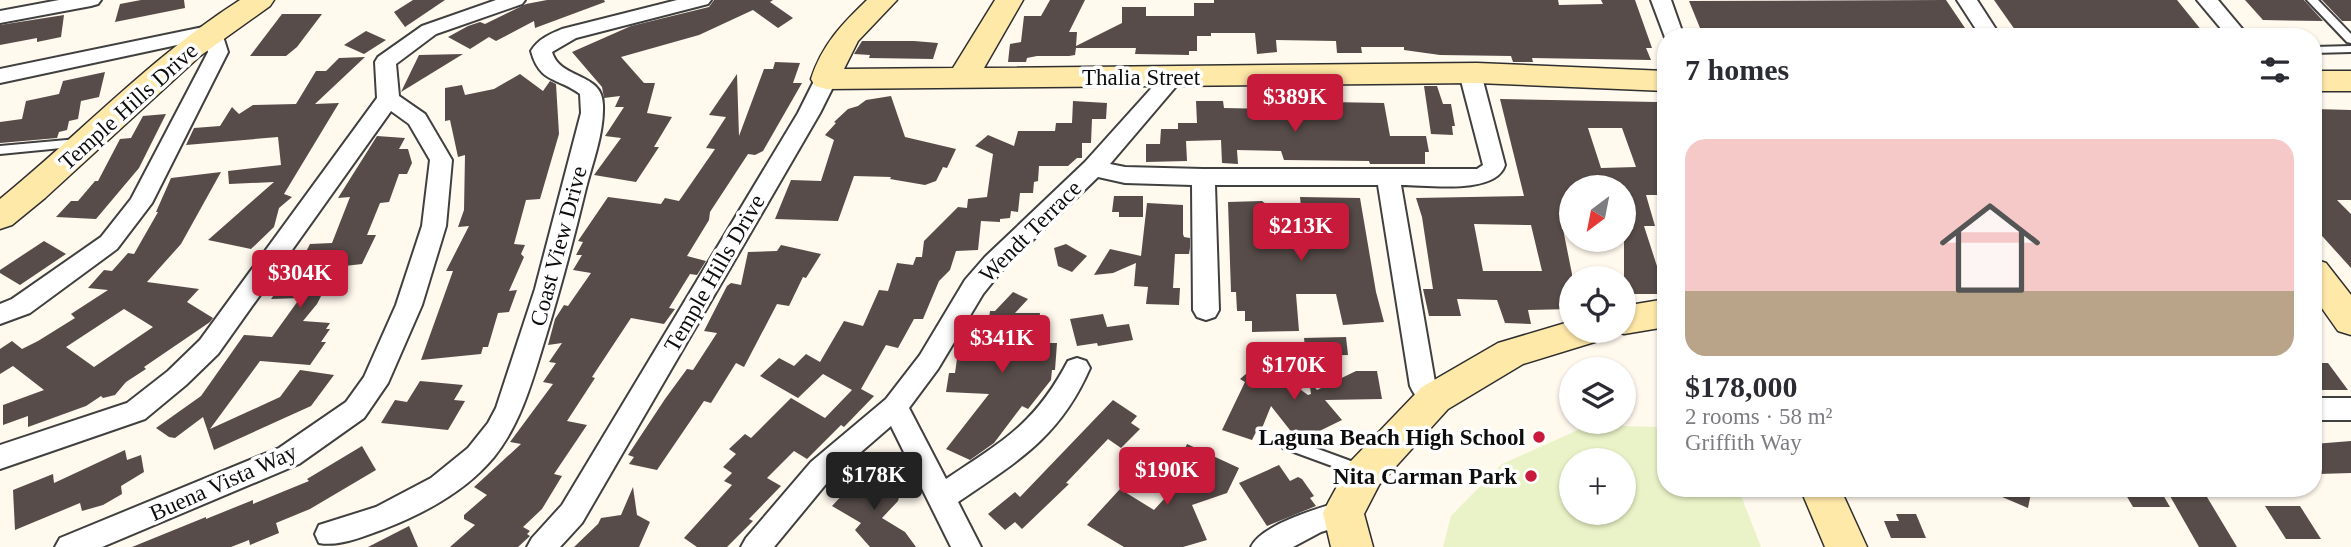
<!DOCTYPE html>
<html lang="en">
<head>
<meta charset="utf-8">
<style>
	body { margin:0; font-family:Georgia,serif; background:#f2f2f3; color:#2b2b33; height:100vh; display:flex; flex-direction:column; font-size:26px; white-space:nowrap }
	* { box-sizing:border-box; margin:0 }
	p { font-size:23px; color:#7c7c81 }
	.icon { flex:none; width:38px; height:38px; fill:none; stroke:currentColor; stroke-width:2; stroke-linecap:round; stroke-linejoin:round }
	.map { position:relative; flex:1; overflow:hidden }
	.sheet { position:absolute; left:1657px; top:28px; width:665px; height:469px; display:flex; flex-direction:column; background:#fff; border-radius:28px; box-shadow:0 2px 5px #0004 }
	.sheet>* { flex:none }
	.needle { width:46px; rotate:212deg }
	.controls { position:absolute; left:1559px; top:175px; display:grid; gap:14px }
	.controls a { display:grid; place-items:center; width:77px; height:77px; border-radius:50%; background:#fff; box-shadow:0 2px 5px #0004; font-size:35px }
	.price { position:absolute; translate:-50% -60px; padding:0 16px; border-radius:7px; background:#c81b3b; color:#fff; font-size:23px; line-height:46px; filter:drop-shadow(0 2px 4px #0008) }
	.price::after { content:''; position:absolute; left:50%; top:42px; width:21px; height:16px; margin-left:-10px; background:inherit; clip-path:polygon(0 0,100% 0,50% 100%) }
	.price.on { background:#222; color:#fff }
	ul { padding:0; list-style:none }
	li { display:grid; align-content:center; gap:14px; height:371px; padding:0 28px }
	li+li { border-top:2px solid #e1e1e2 }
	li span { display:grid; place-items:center; height:217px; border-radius:21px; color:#555 }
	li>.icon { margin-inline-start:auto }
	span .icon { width:126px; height:126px; fill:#fffc; stroke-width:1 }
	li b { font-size:30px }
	h2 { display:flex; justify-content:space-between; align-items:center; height:84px; padding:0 28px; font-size:30px }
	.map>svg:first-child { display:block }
	.pitch { fill:#eaf3c7; fill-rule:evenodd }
	.building { fill:#574c49; fill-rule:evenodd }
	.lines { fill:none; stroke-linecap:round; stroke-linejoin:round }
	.lane-casing { stroke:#404040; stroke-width:4 }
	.street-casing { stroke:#404040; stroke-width:4 }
	.secondary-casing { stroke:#2f2f2f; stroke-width:3 }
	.lane { fill:#fff; fill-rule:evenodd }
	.street { fill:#fff; fill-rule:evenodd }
	.secondary { fill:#ffe9a9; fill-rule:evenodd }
	.poi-dot { fill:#c81b3b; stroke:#fff; stroke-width:2.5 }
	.labels { text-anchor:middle; stroke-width:7; stroke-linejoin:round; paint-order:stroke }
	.street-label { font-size:23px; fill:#0d0d0d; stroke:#fff }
	.poi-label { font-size:23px; font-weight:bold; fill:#0d0d0d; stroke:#fff; text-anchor:end }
</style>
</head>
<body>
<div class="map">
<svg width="2351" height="547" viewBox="0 0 2351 547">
	<rect width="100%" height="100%" fill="#fff9ee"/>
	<path class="pitch" d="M 1589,425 L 1658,427 L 1666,430 L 1666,488 L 1738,488 L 1761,547 L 1443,547 L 1451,516 L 1502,464 ZM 1572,460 L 1624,460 L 1624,513 L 1572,513 Z"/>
	<g class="building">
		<polygon points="141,0 184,0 185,8 115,22 120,4"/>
		<polygon points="413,0 445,0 405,27 394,12"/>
		<polygon points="547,0 604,0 605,2 535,28 534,21 496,41 489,37 470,49 448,37 468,26 480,22 485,24 526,4"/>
		<polygon points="714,0 773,0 770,2 793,18 778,28 753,10 699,35 621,57 644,83 655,83 647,113 672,117 654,147 659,147 636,182 594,175 621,138 605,136 624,107 615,107 620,96 604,98 602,87 572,52 631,26 709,7"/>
		<polygon points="1050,0 1085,0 1069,32 1077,32 1076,46 1122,23 1122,7 1146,7 1146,16 1194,16 1194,3 1214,3 1214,0 1558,0 1559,5 1603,4 1601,0 1635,0 1652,48 1646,48 1651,60 1532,58 1533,62 1513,62 1511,56 1440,55 1404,50 1404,47 1361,47 1362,53 1337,53 1336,41 1276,40 1277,52 1257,54 1255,33 1211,33 1211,36 1197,36 1197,51 1189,51 1189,55 1135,54 1136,48 1076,48 1075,55 1069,56 1037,56 1027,58 1026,62 1008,62 1010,44 1021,42 1024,16 1041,16"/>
		<polygon points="1946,0 1965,28 1872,32 1875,37 1734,37 1730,28 1700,28 1689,1"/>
		<polygon points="1994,0 2177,0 2207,37 2020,37"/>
		<polygon points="2245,0 2304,0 2323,21 2263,20"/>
		<polygon points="2322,0 2351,0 2351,21 2342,21"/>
		<polygon points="282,14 322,14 297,47 286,56 250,56"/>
		<polygon points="64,15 61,37 37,42 37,38 0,45 0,25"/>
		<polygon points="366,31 386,40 364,54 344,45"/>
		<polygon points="862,41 914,41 938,43 933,59 869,58 870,55 854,54"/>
		<polygon points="463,54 401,92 419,55"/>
		<polygon points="365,57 315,104 339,103 284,194 292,197 279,208 274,227 251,249 208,240 274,182 229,184 228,171 281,165 278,137 186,145 194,128 220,126 232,107 239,114 253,105 296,104 316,71 326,71 339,58"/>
		<polygon points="775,62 800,63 793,83 802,83 763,151 755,155 748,154 710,212 709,220 687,256 706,261 697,275 690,274 669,308 675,309 664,324 631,318 592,377 595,378 567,421 587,425 554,474 562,476 542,509 523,527 530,531 527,534 530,536 518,547 450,547 475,525 464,519 464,515 487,495 474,487 521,444 510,442 553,384 543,382 556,363 549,362 562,343 548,345 555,319 564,305 568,306 591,273 573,270 582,255 576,255 583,242 578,241 608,197 661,204 665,198 679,201 715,149 706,148 726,117 709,115 737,74 739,136 764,69 773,69"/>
		<polygon points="105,72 99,97 81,101 78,119 69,121 67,130 59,132 57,138 0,143 0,122 22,119 26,101 59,94 63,81"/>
		<polygon points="520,74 543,91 550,81 556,84 559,134 540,199 526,200 514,244 525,245 521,254 524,257 509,291 517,290 509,312 498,313 488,347 483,347 481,354 421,360 453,271 446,271 469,226 458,227 464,210 465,155 458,157 450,120 445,121 445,88 462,85 465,95 494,89"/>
		<polygon points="1424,86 1437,86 1443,104 1451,104 1455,126 1452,126 1453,135 1431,134"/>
		<polygon points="891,96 905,137 956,149 947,168 943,167 936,181 925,185 890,179 891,177 854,176 838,221 775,219 791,180 821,181 834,140 825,135 836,123 834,122 848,109 858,106 866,100"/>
		<path d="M 1500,99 L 1657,102 L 1663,120 L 1657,120 L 1666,146 L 1666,195 L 1646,195 L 1655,226 L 1644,226 L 1666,294 L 1624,294 L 1624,187 L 1572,187 L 1572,219 L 1561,219 L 1572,274 L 1572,309 L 1528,310 L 1531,324 L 1505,323 L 1497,300 L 1457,299 L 1461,316 L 1429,316 L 1423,289 L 1433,289 L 1422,217 L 1416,198 L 1524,196 ZM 1588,128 L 1622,128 L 1636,167 L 1601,168 ZM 1474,224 L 1531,225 L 1542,271 L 1483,271 Z"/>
		<polygon points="1073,101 1107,103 1106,119 1092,119 1091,143 1082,143 1082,158 1077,158 1068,166 1039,166 1038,181 1034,182 1033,193 1020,193 1018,212 1011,211 1010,218 1000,219 1000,222 981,221 978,250 956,251 950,270 939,281 923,319 914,319 898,348 886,345 861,389 874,396 844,427 841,425 807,459 794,451 767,478 781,486 749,519 753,521 727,547 697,547 684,538 732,485 724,481 732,473 723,467 736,454 729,449 745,434 751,438 791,398 825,418 852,390 823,374 798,398 760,376 779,358 794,366 806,354 820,362 844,321 863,326 879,290 888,291 897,263 913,265 916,257 922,257 924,241 958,207 967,208 968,199 987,197 993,154 975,146 988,135 1014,146 1018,131 1055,131 1056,123 1072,123"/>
		<polygon points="1196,101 1223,101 1224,108 1277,109 1276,101 1384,103 1390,136 1426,136 1429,152 1425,152 1425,164 1370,164 1369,161 1284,160 1281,151 1237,150 1238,164 1222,163 1221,140 1186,141 1187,161 1146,162 1146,144 1160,144 1161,129 1178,129 1178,123 1197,123"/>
		<polygon points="2314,109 2351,110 2351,200 2337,200 2351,214 2351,268 2314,227"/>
		<polygon points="166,114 139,168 96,219 56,217 71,201 78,201 95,181 98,181 120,139 131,138 143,116"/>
		<polygon points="377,136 405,138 399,149 408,149 412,163 407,174 399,174 389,202 380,203 367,235 376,235 362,264 336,267 317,304 303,321 330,323 326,329 330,329 321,342 326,342 310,365 260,361 210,429 280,397 300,370 334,375 311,406 214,450 203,417 175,438 169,437 156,428 201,396 244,335 272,337 300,298 271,299 287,277 293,277 310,244 332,243 350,197 338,198"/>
		<path d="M 221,172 L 181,244 L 147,282 L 199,289 L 187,302 L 213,318 L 210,322 L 144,367 L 146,369 L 126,382 L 115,395 L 103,398 L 101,396 L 86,406 L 28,427 L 28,416 L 3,425 L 3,405 L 44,390 L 13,366 L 0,374 L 0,349 L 12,341 L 22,349 L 38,341 L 75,318 L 71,314 L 74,312 L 108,290 L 88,288 L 104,270 L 112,271 L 128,253 L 134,254 L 158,212 L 156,212 L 171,178 ZM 124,309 L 153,327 L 94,367 L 66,347 Z"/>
		<polygon points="1114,196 1143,196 1143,217 1119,217 1119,212 1112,212"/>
		<polygon points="1300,197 1360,198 1376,292 1384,322 1343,325 1336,294 1296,294 1299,331 1252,332 1252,321 1245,321 1245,311 1237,311 1236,292 1231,292 1228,202 1262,201 1266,204 1267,227 1303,227"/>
		<polygon points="1147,203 1183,205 1183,234 1184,237 1190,238 1190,248 1189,254 1175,254 1173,288 1180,288 1179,305 1146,304 1148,287 1134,286 1136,263 1113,273 1094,275 1110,249 1141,256"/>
		<polygon points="44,241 66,254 20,285 0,273 0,270"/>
		<polygon points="1066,244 1087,256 1072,272 1058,266 1054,248"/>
		<polygon points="781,245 821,254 806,278 803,277 789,306 777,304 744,367 736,363 711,403 704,401 657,470 629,464 634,457 628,455 665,399 687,369 693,370 717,333 704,331 727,286 731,283 741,285 748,252 777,251"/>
		<polygon points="1013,292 1028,299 1015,313 1040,313 1037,343 1057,343 1055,370 1052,370 1051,380 1028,409 1022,406 994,443 970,460 946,449 989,394 946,392 949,373 955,373 958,352 984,353 990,311 995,311"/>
		<polygon points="1103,314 1107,327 1129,324 1133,340 1098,346 1097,343 1077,346 1070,319"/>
		<polygon points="1346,337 1348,355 1306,356 1304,338"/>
		<polygon points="1261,361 1308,395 1311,394 1309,380 1317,390 1356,371 1377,371 1382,399 1325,400 1342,420 1301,440 1297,439 1271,406 1260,433 1256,432 1252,440 1222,430 1245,382 1240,379"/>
		<polygon points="2314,363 2328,363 2348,390 2314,390"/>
		<polygon points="420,381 463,385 454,400 465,401 448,430 381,423 395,400 407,402"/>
		<polygon points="1113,400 1137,416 1131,423 1140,429 1121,448 1108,439 1066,483 1069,484 1022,529 1015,522 1005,530 988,514 1015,492 1020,497"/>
		<polygon points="2351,441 2351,473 2319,474 2314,468 2314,444"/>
		<polygon points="1187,444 1239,468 1227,493 1192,505 1207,540 1183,547 1124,547 1087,525 1120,489 1154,510 1174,488 1191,483 1177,453 1184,451"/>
		<polygon points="362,446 376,470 310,509 276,523 279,533 250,545 249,540 231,547 132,547 206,517 206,519 253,500 253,504 309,481 307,479"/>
		<polygon points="125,450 127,460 141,455 144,472 121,486 122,494 103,505 82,511 80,503 15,530 13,490 53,474 54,483"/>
		<polygon points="1279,465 1290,481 1298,477 1302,479 1314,496 1310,498 1316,506 1267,526 1239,483"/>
		<polygon points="863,473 873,478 875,475 901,490 898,501 882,518 905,532 916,547 870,547 855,530 861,523 832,506"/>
		<polygon points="633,487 637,515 650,522 639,547 574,547 598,524 601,518 621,515"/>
		<polygon points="1981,488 2032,488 2028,508"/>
		<polygon points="2122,488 2159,488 2170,507 2133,507"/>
		<polygon points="2170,496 2207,497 2237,547 2199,547"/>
		<polygon points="2265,506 2300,506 2321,539 2286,539"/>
		<polygon points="1896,514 1916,514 1926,538 1891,538 1884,521 1899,521"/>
		<polygon points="409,526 418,547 368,547"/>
	</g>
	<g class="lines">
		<g class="lane-casing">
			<g id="lane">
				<polygon points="2307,0 2318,0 2351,34 2351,43 2347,42"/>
				<polygon points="2351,46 2351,52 2314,53 2314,47"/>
				<polygon points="78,139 82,140 84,143 82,146 0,154 0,146"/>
				<polygon points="1288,438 1367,467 1369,471 1367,475 1362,477 1283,448 1281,444 1283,440"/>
			</g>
		</g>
		<g class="street-casing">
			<g id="street">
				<polygon points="59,0 101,0 98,4 91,6 0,23 0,11"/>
				<polygon points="496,0 525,0 522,4 436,34 396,64 399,96 425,114 452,160 446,226 422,305 388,383 364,418 299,464 102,547 55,547 60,538 279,448 346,402 364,377 396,305 422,226 430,160 409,124 391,111 218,354 186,385 145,419 0,469 0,445 127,403 168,371 200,340 377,98 375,62 378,57 422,26"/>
				<path d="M 677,0 L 711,0 L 708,4 L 576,38 L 552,52 C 560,80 603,72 603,105 C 604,133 593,161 586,188 C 574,238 561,287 546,336 C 533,378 522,422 494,457 C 466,491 425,513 384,529 C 365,536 339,547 319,543 L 315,534 L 319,525 L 376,507 L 431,478 L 468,448 L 488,423 L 496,408 L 535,289 L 581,113 L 580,94 C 558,77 540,84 531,51 C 538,39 550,34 562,29 Z"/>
				<polygon points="1651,0 1671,0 1684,37 1666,37 1666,40"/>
				<polygon points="1957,0 1977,0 2001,37 1981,37"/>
				<polygon points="2197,0 2218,0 2249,37 2228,37"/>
				<polygon points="213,25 220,27 228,52 152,203 117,249 30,313 0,324 0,304 12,299 101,237 131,199 208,52 205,39 0,83 0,69"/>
				<path d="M 1470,66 L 1477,68 L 1481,73 L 1505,165 C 1496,195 1428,185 1401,185 L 1435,382 L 1448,398 L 1444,406 C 1428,411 1417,401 1410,386 L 1378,185 L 1215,185 L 1219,310 L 1215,317 L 1206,320 L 1197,317 L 1193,310 L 1192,185 L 1125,183 L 1098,177 L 1003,269 L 983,294 L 938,369 L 909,408 L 946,479 C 1003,441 1035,424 1068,361 L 1077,358 L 1086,361 L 1090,368 C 1060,437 1018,461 958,502 L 981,547 L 951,547 L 891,426 L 831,478 L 774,547 L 741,547 L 746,538 L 811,462 L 886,399 L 920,355 L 965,280 L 985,257 L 1085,162 L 1166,72 L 1180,72 L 1184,77 L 1110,164 L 1125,167 L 1203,169 L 1477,169 L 1483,165 L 1459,73 L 1463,68 Z"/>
				<polygon points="826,72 833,74 837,79 820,113 582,523 560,547 527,547 532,538 562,505 798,113 815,79 819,74"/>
				<rect x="2314" y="398" width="37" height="22"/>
				<path d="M 1343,501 L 1353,504 L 1357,513 L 1353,522 L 1321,532 L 1293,547 L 1251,547 C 1262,524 1319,508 1343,501 Z"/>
			</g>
		</g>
		<g class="secondary-casing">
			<g id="secondary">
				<path d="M 240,0 L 274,0 L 270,6 L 200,56 L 45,198 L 12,225 L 0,229 L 0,199 C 81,133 152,56 240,0 Z"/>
				<path d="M 867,0 L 897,0 L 858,41 L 844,69 L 953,68 L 995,0 L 1023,0 L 984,68 L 1477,63 L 1666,71 L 1666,91 L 1477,83 L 826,89 L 815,86 L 811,79 C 822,45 841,25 867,0 Z"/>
				<rect x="2314" y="71" width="37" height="20"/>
				<polygon points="2314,259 2326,263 2351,295 2351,335 2338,331 2314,297"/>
				<polygon points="1666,299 1666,327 1624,334 1614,331 1624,331 1624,306"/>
				<polygon points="1572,321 1572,331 1603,331 1598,341 1523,364 1448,409 1379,485 1364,514 1373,547 1331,547 1323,513 1329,501 1351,461 1422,387 1498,343"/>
				<polygon points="1800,488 1840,488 1867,547 1825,547"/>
			</g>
		</g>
		<use href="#lane" class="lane"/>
		<use href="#street" class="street"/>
		<use href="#secondary" class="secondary"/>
	</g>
	<g class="poi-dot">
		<circle cx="1539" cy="437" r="7"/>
		<circle cx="1531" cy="476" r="7"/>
	</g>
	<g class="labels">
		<g class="street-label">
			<text x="1141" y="85">Thalia Street</text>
			<text transform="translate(128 106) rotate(-42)" y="8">Temple Hills Drive</text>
			<text transform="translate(1030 231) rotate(-45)" y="8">Wendt Terrace</text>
			<text transform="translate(558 246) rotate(-75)" y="8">Coast View Drive</text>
			<text transform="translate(714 273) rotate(-60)" y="8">Temple Hills Drive</text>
			<text transform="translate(223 482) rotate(-24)" y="8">Buena Vista Way</text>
		</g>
		<g class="poi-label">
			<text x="1525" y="445">Laguna Beach High School</text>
			<text x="1517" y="484">Nita Carman Park</text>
		</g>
	</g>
</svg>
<div class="controls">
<a><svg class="needle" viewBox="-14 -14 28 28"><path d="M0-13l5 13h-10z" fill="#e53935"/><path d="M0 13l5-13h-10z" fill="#7c7c81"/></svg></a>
<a><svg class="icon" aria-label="locate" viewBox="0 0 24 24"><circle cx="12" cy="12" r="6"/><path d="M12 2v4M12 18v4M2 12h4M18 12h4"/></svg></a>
<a><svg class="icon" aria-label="layers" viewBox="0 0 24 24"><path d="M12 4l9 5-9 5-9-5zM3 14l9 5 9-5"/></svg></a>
<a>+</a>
</div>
<b class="price" style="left:1295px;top:134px">$389K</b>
<b class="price" style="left:1301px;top:263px">$213K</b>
<b class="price" style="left:300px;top:310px">$304K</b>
<b class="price" style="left:1002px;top:375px">$341K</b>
<b class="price" style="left:1294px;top:402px">$170K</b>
<b class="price" style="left:1167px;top:507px">$190K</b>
<b class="price on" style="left:874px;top:512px">$178K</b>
<section class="sheet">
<h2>7 homes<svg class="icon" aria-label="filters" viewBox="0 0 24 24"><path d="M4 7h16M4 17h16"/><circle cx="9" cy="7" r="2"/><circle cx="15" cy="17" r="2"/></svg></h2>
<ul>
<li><span style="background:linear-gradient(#f6c9c9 70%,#b9a48a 0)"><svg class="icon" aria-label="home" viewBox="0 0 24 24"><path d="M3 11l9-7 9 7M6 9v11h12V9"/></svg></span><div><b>$178,000</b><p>2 rooms · 58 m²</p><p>Griffith Way</p></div></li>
</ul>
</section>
</div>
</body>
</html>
